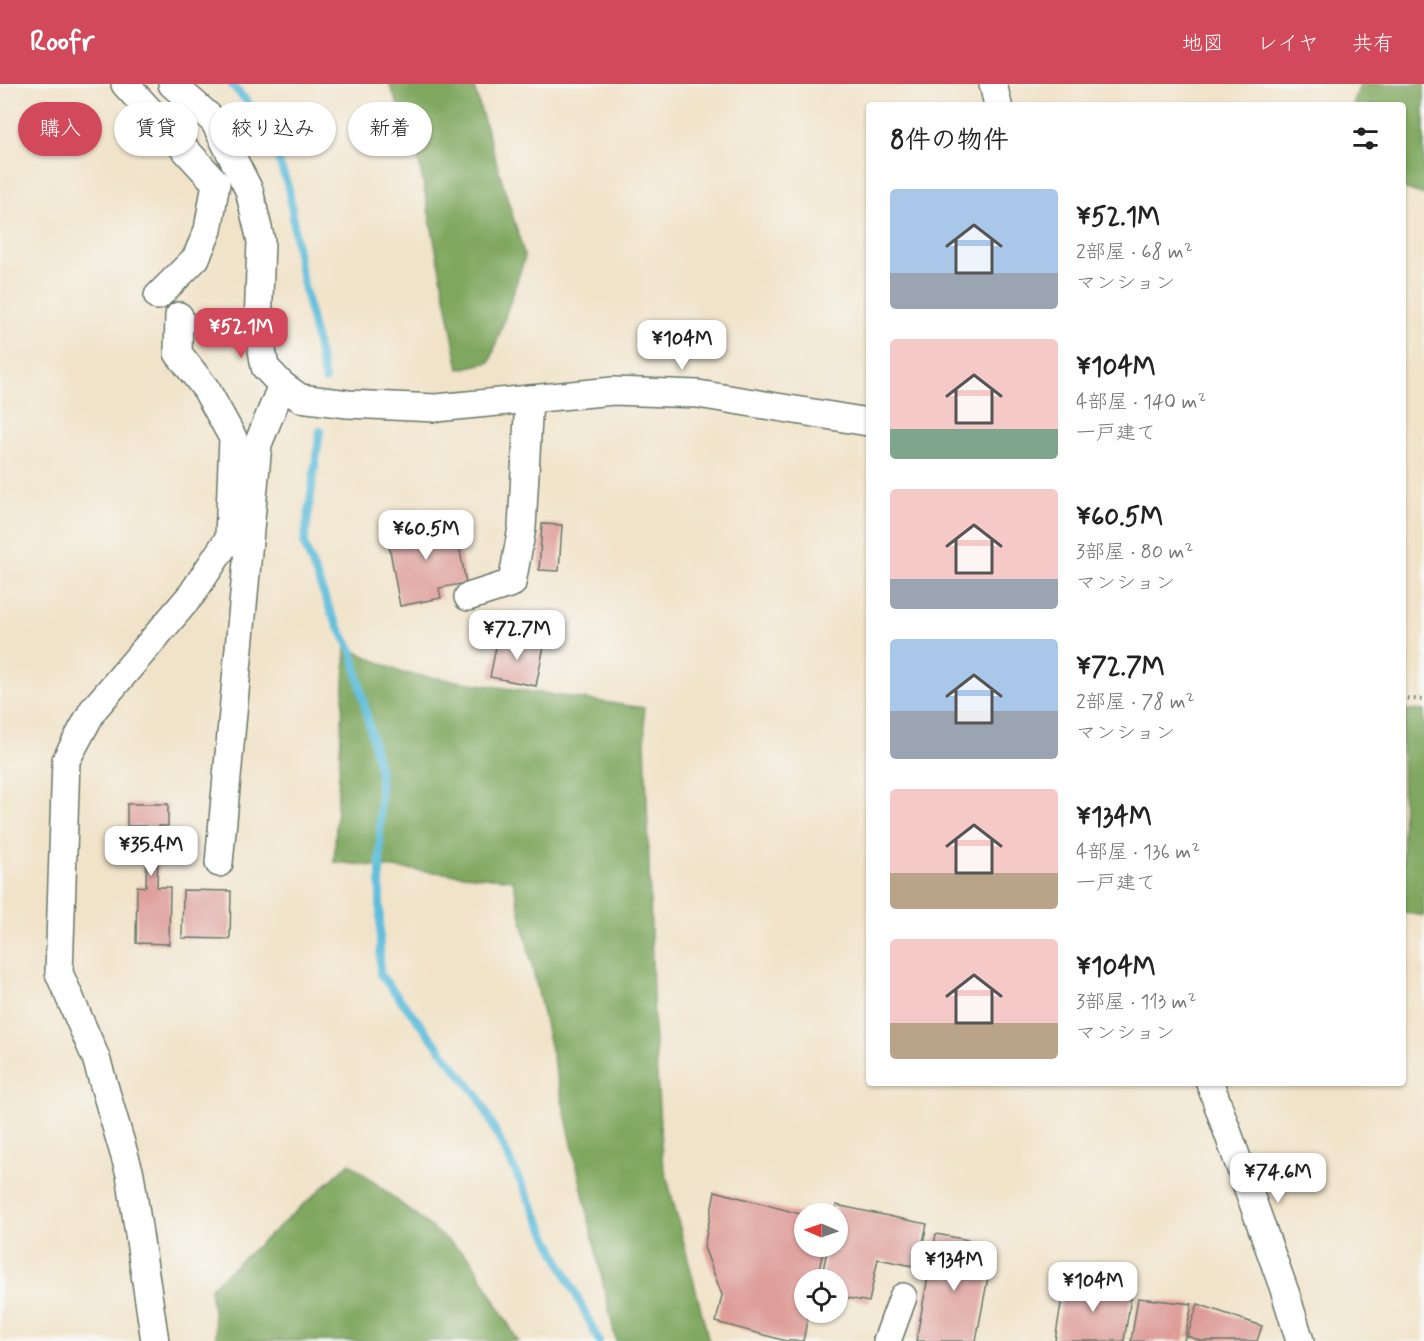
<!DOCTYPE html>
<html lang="ja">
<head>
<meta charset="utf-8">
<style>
	body { margin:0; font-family:Mynerve,"Klee One",sans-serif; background:#f2f2f2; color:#222; height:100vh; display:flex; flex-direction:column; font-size:22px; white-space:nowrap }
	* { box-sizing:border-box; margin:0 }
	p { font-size:20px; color:#767676 }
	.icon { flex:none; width:33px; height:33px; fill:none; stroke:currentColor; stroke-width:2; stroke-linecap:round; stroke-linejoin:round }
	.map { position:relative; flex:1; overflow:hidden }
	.panel { position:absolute; left:866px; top:18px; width:540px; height:984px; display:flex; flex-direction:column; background:#fff; border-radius:6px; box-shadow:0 2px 4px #0004 }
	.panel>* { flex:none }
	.banner { position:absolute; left:18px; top:18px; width:570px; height:54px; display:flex; gap:12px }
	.needle { width:39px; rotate:272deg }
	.controls { position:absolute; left:794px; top:1119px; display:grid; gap:12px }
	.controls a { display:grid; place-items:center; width:54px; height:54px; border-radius:50%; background:#fff; box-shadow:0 2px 4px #0004; font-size:30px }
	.price { position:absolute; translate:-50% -51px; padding:0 14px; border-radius:12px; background:#fff; color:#222; font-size:20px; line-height:39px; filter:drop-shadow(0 2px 3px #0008) }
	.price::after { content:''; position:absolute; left:50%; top:36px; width:18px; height:14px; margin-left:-9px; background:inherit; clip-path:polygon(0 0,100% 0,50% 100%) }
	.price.active { background:#d1495b; color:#fff }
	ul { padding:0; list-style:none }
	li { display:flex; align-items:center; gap:18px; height:150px; padding:0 24px }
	li span { display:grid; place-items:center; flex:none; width:168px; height:120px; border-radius:6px; color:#555 }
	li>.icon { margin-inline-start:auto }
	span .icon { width:72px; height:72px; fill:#fffc; stroke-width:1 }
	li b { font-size:26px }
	h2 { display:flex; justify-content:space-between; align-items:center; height:72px; padding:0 24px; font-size:26px }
	.tag { padding:0 21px; border-radius:27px; background:#fff; box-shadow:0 2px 4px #0004; font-size:21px; line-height:54px }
	.tag.active { background:#d1495b; color:#fff }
	header { display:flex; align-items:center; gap:36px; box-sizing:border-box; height:84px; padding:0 30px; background:#d1495b; color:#fff }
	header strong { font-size:28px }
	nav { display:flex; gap:33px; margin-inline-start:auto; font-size:21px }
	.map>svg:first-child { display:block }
	.forest { fill:#7fa75f; stroke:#4f724a; stroke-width:1.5 }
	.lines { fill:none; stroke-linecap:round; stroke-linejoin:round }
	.stream { stroke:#5dbddb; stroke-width:8 }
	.building { fill:#de9d99 }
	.minor-casing { stroke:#687768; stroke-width:30 }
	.path { stroke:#687768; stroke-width:4; stroke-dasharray:1.5 4.5; stroke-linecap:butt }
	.minor { stroke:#fff; stroke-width:27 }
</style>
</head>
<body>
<header>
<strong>Roofr</strong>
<nav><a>地図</a><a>レイヤ</a><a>共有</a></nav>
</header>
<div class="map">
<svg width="1424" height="1257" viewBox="0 0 1424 1257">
	<rect width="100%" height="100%" fill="#f6f6f2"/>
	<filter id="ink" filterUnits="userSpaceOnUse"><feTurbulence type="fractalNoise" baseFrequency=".0167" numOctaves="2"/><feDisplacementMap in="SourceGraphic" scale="12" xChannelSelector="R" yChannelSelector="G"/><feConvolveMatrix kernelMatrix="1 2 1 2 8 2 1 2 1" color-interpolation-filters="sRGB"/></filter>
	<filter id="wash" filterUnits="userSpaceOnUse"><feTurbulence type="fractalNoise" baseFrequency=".008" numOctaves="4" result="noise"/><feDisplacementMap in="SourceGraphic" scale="24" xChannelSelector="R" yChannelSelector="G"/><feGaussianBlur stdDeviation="1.35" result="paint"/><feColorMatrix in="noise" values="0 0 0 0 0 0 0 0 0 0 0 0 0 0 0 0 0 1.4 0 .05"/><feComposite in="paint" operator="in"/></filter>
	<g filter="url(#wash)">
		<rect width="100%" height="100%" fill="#f1e3c9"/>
		<g class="forest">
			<polygon points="389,0 473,0 525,173 490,278 459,285 416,62"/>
			<polygon points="1360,0 1424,0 1424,111 1403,104 1402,21 1353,21"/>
			<polygon points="346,563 402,589 644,624 654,941 662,1074 709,1257 616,1257 513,796 334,778"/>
			<polygon points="1402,626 1424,627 1424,832 1403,828"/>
			<polygon points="350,1079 471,1175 518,1257 217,1257 210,1204"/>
		</g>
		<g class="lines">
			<g class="stream">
				<polyline points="231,0 264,36 289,105 299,179 325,296"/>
				<polyline points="320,347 304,460 332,531 352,567 380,688 380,890 478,1012 599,1257"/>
			</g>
		</g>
		<g id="blocks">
			<g class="building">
				<polygon points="444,433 446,447 456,445 466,499 439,504 441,514 400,522 387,450 419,444 418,437"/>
				<polygon points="542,440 562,441 559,487 539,486"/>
				<polygon points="498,553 544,562 536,602 490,593"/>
				<polygon points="127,720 168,720 168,742 159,742 157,803 170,803 169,860 136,859 137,802 146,803 147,742 127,742"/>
				<polygon points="183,806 231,807 230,855 182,854"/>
				<polygon points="715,1107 804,1131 804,1162 824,1162 817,1196 804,1196 804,1228 809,1228 803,1257 786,1257 716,1238 722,1211 704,1163"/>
				<polygon points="836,1121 927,1140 918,1183 878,1175 869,1218 837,1212 837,1196 821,1196 828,1162 837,1162"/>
				<polygon points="936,1150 980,1158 977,1174 991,1177 976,1257 916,1257"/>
				<polygon points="1065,1195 1132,1207 1124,1257 1055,1257"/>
				<polygon points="1138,1214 1192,1220 1184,1257 1131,1257"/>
				<polygon points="1198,1220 1262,1242 1257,1257 1201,1257 1187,1252"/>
			</g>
		</g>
	</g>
	<g filter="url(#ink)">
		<use href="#blocks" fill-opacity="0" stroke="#687768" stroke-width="1.5"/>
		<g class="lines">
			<g class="minor-casing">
				<g id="minor">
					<polyline points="125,0 216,99 208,146 196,174 158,212"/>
					<polyline points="172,0 214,37 249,106 261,157 258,243 265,283 282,301 300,314 348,320 436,324 613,307 698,310 868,338"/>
					<polyline points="993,0 998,21"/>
					<polyline points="468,513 512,499 522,444 529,315"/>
					<polyline points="219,779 258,360 282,301"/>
					<polyline points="1210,999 1285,1208 1300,1257"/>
					<polyline points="155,1257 130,1090 96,974 59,889 66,676 93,626 192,510 229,454 233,354 206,305 178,269 179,232"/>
					<polyline points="887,1257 903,1213"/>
				</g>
			</g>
			<polyline class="path" points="1402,614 1424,616"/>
			<use href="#minor" class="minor"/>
		</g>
	</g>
</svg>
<div class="controls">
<a><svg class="needle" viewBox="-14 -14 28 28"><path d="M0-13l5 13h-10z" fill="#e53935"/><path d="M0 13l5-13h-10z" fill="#767676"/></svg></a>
<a><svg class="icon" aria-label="locate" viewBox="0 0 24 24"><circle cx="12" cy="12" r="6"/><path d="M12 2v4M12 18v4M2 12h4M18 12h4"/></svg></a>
</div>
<b class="price active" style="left:241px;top:275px">¥52.1M</b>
<b class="price" style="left:682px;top:287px">¥104M</b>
<b class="price" style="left:426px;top:477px">¥60.5M</b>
<b class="price" style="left:517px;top:577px">¥72.7M</b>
<b class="price" style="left:151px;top:793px">¥35.4M</b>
<b class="price" style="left:1278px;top:1120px">¥74.6M</b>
<b class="price" style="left:954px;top:1208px">¥134M</b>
<b class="price" style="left:1093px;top:1229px">¥104M</b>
<div class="banner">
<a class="tag active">購入</a>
<a class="tag">賃貸</a>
<a class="tag">絞り込み</a>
<a class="tag">新着</a>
</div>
<section class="panel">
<h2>8件の物件<svg class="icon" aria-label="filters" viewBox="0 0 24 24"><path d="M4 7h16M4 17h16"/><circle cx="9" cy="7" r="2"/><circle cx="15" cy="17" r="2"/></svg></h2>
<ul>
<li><span style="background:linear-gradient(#a9c7e8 70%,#9aa5b1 0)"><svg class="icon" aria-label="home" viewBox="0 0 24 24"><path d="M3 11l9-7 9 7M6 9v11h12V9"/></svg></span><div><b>¥52.1M</b><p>2部屋 · 68 m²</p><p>マンション</p></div></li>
<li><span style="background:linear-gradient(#f6c9c9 75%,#7fa58c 0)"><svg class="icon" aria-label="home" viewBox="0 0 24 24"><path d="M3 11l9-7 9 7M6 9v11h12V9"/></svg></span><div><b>¥104M</b><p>4部屋 · 140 m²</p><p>一戸建て</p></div></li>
<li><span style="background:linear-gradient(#f6c9c9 75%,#9aa5b1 0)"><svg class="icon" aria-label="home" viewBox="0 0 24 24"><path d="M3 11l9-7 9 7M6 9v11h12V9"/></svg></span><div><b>¥60.5M</b><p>3部屋 · 80 m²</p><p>マンション</p></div></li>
<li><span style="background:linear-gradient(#a9c7e8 60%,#9aa5b1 0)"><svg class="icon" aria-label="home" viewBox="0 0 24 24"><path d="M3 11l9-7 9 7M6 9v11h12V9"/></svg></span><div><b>¥72.7M</b><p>2部屋 · 78 m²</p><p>マンション</p></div></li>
<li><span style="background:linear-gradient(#f6c9c9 70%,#b9a48a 0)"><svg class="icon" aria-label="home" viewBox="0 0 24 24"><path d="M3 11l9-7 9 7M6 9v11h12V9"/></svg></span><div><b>¥134M</b><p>4部屋 · 136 m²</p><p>一戸建て</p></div></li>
<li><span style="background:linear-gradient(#f6c9c9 70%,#b9a48a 0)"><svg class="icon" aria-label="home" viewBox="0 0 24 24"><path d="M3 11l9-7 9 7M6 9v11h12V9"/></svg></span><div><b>¥104M</b><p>3部屋 · 113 m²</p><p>マンション</p></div></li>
</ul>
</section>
</div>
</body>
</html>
